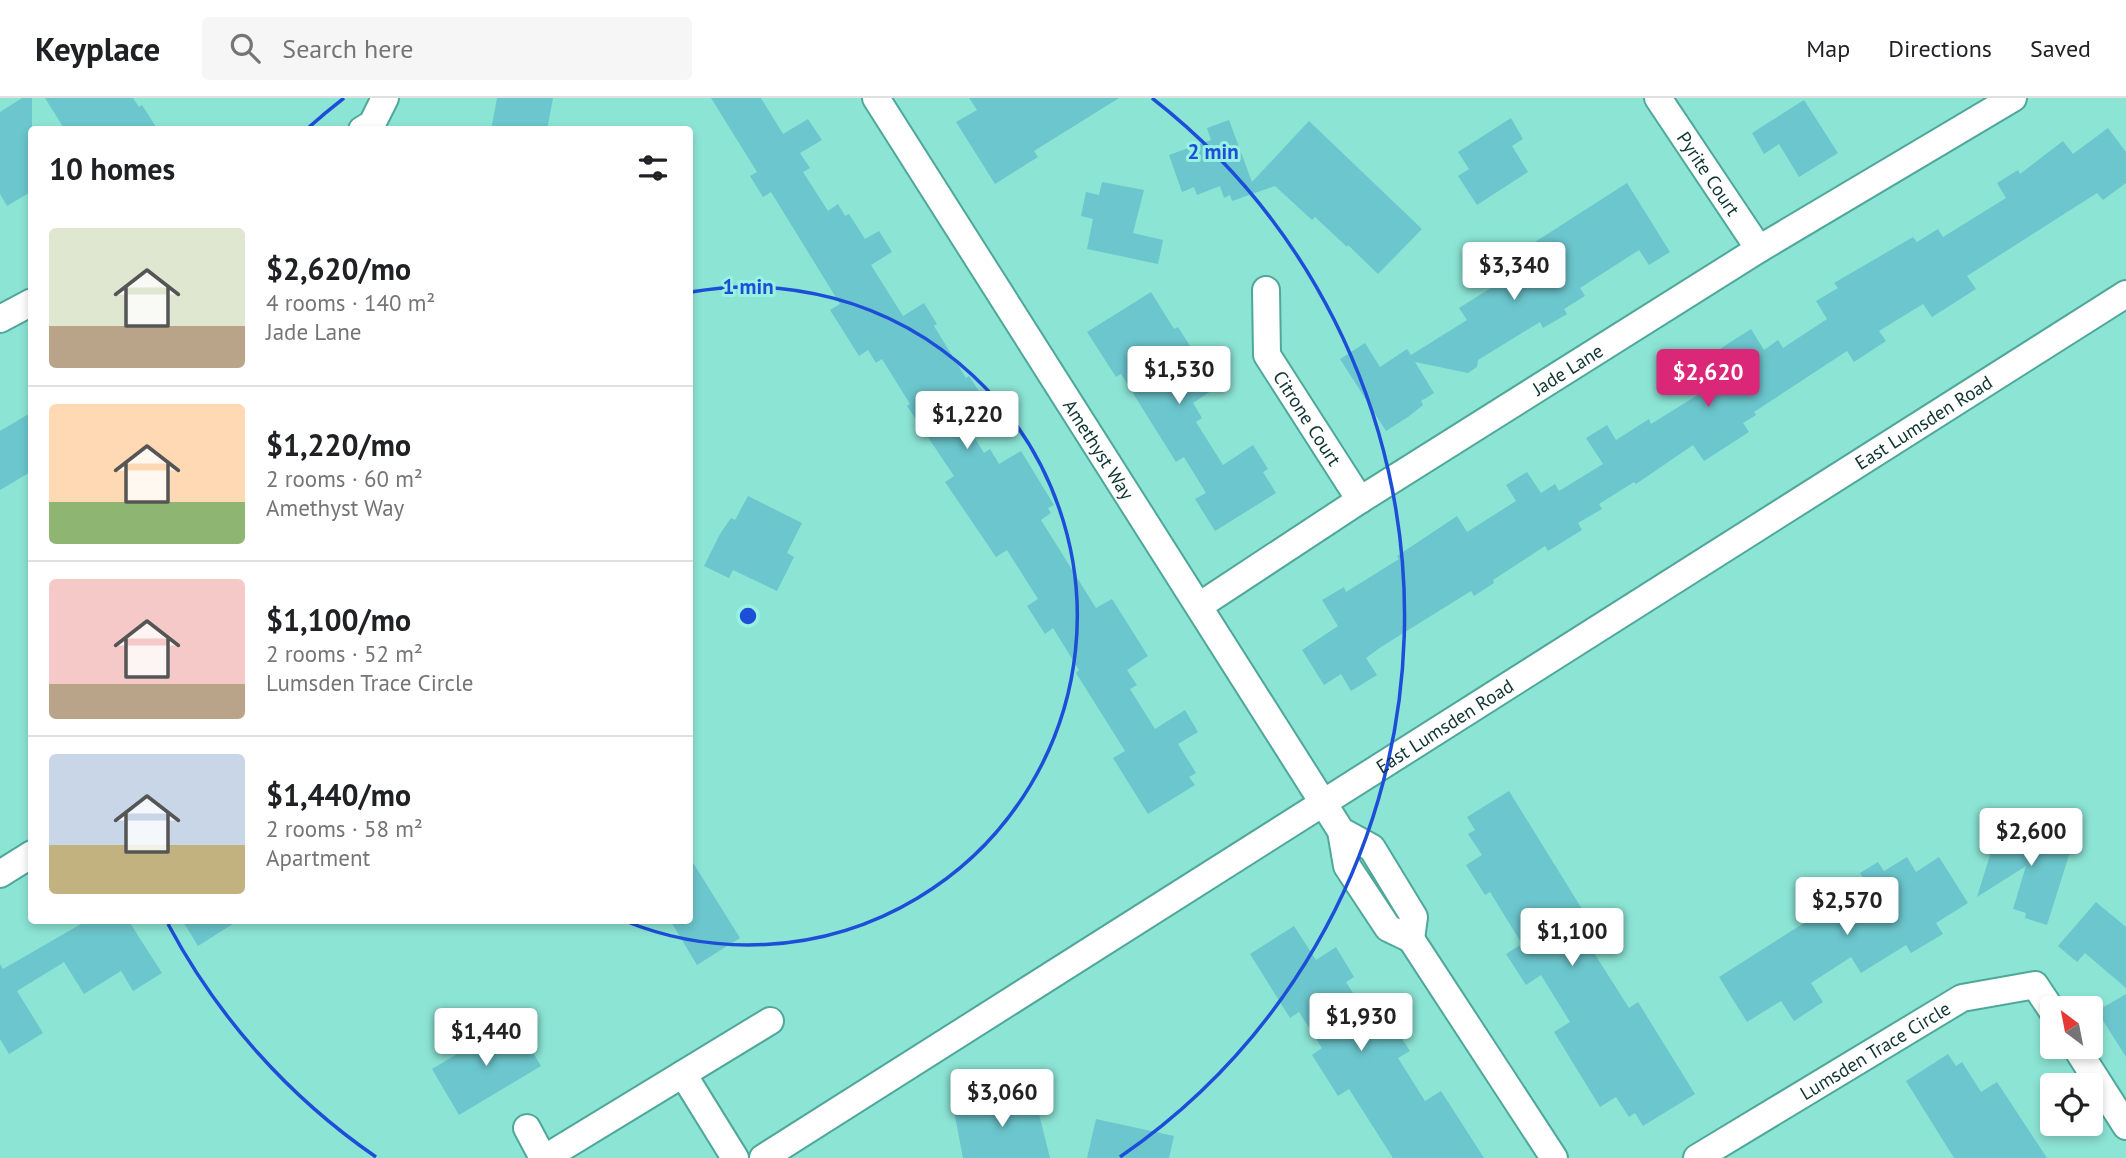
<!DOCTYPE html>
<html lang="en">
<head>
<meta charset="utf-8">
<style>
	body { margin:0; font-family:"PT Sans",sans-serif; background:#f6f6f6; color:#202124; height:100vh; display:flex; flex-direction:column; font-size:26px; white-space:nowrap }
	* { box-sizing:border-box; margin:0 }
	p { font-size:23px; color:#757577 }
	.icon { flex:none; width:38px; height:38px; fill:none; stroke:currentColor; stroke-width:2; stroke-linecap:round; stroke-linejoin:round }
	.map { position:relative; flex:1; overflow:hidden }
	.side { position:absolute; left:28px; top:28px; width:665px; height:798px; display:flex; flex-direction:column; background:#fff; border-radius:7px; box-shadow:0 4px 10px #0003 }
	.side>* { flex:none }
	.needle { width:46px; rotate:328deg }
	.buttons { position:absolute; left:2040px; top:898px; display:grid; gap:14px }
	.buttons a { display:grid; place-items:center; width:63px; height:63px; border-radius:7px; background:#fff; box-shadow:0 4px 10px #0003; font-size:35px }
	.price { position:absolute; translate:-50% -60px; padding:0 16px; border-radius:7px; background:#fff; color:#222; font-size:23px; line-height:46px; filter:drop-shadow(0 2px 4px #0008) }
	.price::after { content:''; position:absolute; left:50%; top:42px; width:21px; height:16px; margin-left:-10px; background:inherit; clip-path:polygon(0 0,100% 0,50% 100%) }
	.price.on { background:#db2777; color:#fff }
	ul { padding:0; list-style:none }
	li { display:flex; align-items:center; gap:21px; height:175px; padding:0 21px }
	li+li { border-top:2px solid #e0e0e0 }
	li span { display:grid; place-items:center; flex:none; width:196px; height:140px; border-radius:7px; color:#555 }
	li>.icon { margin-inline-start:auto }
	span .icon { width:84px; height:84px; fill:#fffc; stroke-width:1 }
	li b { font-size:30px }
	h2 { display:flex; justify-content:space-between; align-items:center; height:84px; padding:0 21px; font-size:30px }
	header { display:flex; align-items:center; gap:42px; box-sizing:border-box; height:98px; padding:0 35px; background:#fff; border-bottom:2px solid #e0e0e0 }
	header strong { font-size:33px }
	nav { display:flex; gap:38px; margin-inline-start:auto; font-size:24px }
	.search { width:490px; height:63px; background:#f6f6f6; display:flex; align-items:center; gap:18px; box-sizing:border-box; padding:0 24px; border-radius:7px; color:#757577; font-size:26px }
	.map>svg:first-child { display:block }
	.building { fill:#6cc6cd }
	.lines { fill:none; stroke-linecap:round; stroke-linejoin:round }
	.minor-casing { stroke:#4fa79a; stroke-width:30 }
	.minor { stroke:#fff; stroke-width:26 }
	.ring { fill:none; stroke:#1d4ed8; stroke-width:3.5 }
	.labels { text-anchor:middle; stroke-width:6; stroke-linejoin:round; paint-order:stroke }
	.street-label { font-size:19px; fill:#0f3530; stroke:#99f1e2 }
	.centre { fill:#1d4ed8; stroke:#99f1e2; stroke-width:3.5 }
	.ring-label { font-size:21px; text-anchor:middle; font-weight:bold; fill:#1d4ed8; stroke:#99f1e2; stroke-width:6; stroke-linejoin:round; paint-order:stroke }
</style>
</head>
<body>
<header>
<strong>Keyplace</strong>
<div class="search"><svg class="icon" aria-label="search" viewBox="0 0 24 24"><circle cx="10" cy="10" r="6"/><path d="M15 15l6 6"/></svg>Search here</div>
<nav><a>Map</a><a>Directions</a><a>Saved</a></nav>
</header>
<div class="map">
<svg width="2126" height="1060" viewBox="0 0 2126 1060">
	<rect width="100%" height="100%" fill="#8ce4d5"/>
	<g class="building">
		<polygon points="22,0 32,0 32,93 7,108 0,96 0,14"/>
		<polygon points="45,0 133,0 139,9 142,7 158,32 65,32"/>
		<polygon points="497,0 553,0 547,32 491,32"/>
		<polygon points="711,0 761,0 783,36 808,21 822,42 800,55 810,70 803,74 828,113 838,106 845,118 849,116 865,141 879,133 892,154 871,167 903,218 924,205 937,226 934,228 966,280 969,278 983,299 958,314 984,355 990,351 999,366 1021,353 1054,407 1048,410 1051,415 1041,422 1096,510 1112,501 1148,558 1127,572 1137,587 1130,591 1155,631 1185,612 1198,634 1178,646 1196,675 1189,679 1195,687 1148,716 1113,660 1125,653 1076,575 1079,572 1053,530 1045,536 1027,508 1038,501 1007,452 996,459 945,384 954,378 907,308 910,306 882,261 876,265 868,252 859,258 830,212 840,206 771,94 763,99 750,78 757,74"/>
		<polygon points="969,0 1119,0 1034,53 1038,59 995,86 956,24 977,12"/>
		<polygon points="1804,2 1838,55 1799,79 1779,46 1764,56 1752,35"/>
		<polygon points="1511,20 1523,41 1512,48 1528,74 1477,107 1458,78 1469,71 1458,54"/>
		<polygon points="1229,22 1252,84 1309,23 1422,131 1378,176 1348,147 1347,149 1315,119 1312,122 1275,88 1232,103 1230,97 1224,100 1220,88 1197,97 1194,89 1182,94 1169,57 1211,42 1207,30"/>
		<polygon points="2108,30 2126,54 2126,85 2103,102 2097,95 1967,178 1976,191 1932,219 1923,206 1879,233 1886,243 1854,264 1847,253 1754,314 1756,317 1743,325 1749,334 1704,363 1693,347 1636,386 1634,384 1599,406 1602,411 1578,425 1582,432 1548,453 1545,448 1493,482 1494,485 1474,498 1471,493 1381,549 1366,560 1377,577 1351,593 1341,576 1324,587 1302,552 1338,528 1322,502 1344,489 1346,494 1399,461 1397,458 1457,418 1467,434 1516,403 1506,387 1527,374 1541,395 1555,386 1559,393 1603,366 1586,340 1607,327 1616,342 1649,321 1651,326 1709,290 1696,268 1729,245 1751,231 1764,252 1778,242 1783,250 1827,221 1816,203 1838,190 1834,185 1913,139 1917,144 1938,131 1943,139 2006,100 1997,85 2018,72 2020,76 2063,43 2073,56"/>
		<polygon points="1102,84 1144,92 1133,135 1163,142 1158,166 1087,151 1093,121 1081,118 1086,94 1099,97"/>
		<polygon points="1627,85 1670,154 1649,167 1639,152 1580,190 1585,198 1564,211 1567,216 1543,230 1540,224 1478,262 1477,269 1468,275 1415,264 1434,295 1421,303 1423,307 1408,319 1386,333 1340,261 1365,245 1380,269 1407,251 1411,257 1467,222 1459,210 1510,178 1502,165"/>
		<polygon points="1151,194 1174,231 1178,229 1192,251 1189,253 1214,291 1193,305 1202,320 1196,324 1223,367 1253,347 1268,371 1263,374 1276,395 1215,433 1195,401 1206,395 1184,359 1176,364 1121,276 1116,279 1087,234"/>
		<polygon points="32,314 32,373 0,392 0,333"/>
		<polygon points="748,398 802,425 787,455 794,459 777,493 733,472 729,480 704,468 720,436 731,420 735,422"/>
		<polygon points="1509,693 1600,840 1589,847 1629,910 1638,904 1695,996 1643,1028 1635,1015 1629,1019 1616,999 1600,1009 1554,934 1570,924 1541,877 1526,887 1506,856 1522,846 1490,794 1485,797 1466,767 1482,757 1468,736 1475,732 1467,719"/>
		<polygon points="2023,722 2075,738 2047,827 2025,820 2026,815 2013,811 2026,768 1977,799 1996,738 2017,744"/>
		<polygon points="1907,759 1916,774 1939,759 1968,805 1936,825 1943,836 1911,855 1906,847 1861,875 1851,859 1811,885 1823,904 1794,923 1781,903 1747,924 1719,879 1867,785 1860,775 1878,764 1884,773"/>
		<polygon points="690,760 740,840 697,867 670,822 690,822"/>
		<polygon points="2096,804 2126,829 2126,890 2085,855 2077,864 2058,848"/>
		<polygon points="88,822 128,822 162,875 133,893 121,873 84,896 64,864 61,866 17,893 43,935 9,956 0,941 0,866 3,871"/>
		<polygon points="182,822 239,822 198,848"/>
		<polygon points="1294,828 1316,862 1336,849 1354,879 1346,884 1380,938 1394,929 1410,953 1398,960 1425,1003 1441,993 1484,1060 1393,1060 1349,991 1338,998 1312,957 1322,950 1299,914 1290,920 1250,856"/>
		<polygon points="2126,896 2126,959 2097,913"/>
		<polygon points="514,922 541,968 459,1017 432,971"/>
		<polygon points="1948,956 1956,968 1962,964 1981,994 1997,984 2047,1060 1954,1060 1906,983"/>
		<polygon points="1035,996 1036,1004 1043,1009 1039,1016 1050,1060 963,1060 953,1008 974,1004 975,1007"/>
		<polygon points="1096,1021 1174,1038 1169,1060 1087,1060"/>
	</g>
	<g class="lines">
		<g class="minor-casing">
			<g id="minor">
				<path id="s1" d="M 876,0 L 1341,733 L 1347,768 L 1388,830 L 1411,841 L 1414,819 L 1372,750 L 1341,733"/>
				<path id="s2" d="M 1658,0 L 1759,151"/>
				<polyline points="362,32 372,26 385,0"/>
				<path id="s3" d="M 1266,192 L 1267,257 L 1360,402"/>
				<polyline points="0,221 32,204"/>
				<path id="s4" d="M 1199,508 L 1360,402 L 1759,151 L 2013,0"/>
				<polyline points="0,776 32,756"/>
				<polyline points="1411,841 1554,1060"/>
				<polyline points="2075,948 2126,1028"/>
				<polyline points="683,976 735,1060"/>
				<polyline points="527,1030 543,1060"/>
				<polyline points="545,1060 770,923"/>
				<path id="s5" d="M 763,1060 L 2126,196"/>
				<path id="s6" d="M 1697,1060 L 1962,900 L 2035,887 L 2053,914"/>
			</g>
		</g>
		<use href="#minor" class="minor"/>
	</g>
	<g class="ring">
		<path d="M691 194A329 329 0 1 1 625 823"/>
		<path d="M376 1059A657 657 0 0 1 168 826M308 30A657 657 0 0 1 344 0M1152 0A657 657 0 0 1 1120 1059"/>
	</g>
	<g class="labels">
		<g class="street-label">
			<text dy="7" stroke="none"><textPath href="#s2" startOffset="91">Pyrite Court</textPath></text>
			<text dy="7" stroke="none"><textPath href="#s4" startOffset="438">Jade Lane</textPath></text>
			<text dy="7" stroke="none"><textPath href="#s3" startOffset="140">Citrone Court</textPath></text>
			<text dy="7" stroke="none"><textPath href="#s5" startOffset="1374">East Lumsden Road</textPath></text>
			<text dy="7" stroke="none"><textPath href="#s1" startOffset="416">Amethyst Way</textPath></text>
			<text dy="7" stroke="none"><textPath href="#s5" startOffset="807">East Lumsden Road</textPath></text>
			<text dy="7" stroke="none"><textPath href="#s6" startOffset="208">Lumsden Trace Circle</textPath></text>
		</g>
	</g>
	<circle cx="748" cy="518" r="10" class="centre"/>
	<g class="ring-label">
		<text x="1213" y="61">2 min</text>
		<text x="748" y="196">1 min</text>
	</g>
</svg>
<div class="buttons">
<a><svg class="needle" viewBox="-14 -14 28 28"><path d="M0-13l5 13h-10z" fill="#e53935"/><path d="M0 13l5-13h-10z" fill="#757577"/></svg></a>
<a><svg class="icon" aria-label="locate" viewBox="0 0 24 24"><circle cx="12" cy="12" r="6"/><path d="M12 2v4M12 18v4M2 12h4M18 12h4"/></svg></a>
</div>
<b class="price" style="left:1514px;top:204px">$3,340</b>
<b class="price" style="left:1179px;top:308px">$1,530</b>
<b class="price on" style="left:1708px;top:311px">$2,620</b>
<b class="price" style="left:967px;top:353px">$1,220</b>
<b class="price" style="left:2031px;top:770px">$2,600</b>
<b class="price" style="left:1847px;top:839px">$2,570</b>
<b class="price" style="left:1572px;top:870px">$1,100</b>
<b class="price" style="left:1361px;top:955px">$1,930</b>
<b class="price" style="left:486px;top:970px">$1,440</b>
<b class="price" style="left:1002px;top:1031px">$3,060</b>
<section class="side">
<h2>10 homes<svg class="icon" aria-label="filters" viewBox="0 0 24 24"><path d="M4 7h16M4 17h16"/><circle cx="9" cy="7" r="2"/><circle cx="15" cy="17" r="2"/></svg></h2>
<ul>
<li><span style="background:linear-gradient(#dfe7d0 70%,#b9a48a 0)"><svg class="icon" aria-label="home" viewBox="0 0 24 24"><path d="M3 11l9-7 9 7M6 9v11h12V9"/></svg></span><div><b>$2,620/mo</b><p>4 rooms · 140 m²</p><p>Jade Lane</p></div></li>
<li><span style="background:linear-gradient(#ffd9b3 70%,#8fb573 0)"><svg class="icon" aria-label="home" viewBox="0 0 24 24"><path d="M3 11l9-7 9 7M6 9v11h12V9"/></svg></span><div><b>$1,220/mo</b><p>2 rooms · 60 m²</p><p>Amethyst Way</p></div></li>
<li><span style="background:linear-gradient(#f6c9c9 75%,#b9a48a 0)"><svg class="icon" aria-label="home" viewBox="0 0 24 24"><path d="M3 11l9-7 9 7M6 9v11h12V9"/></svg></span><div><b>$1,100/mo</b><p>2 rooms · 52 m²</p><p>Lumsden Trace Circle</p></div></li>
<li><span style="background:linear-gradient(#c9d6e8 65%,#c2b280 0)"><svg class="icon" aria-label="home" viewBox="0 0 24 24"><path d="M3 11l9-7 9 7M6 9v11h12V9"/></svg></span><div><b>$1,440/mo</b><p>2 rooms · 58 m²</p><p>Apartment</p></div></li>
</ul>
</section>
</div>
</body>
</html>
